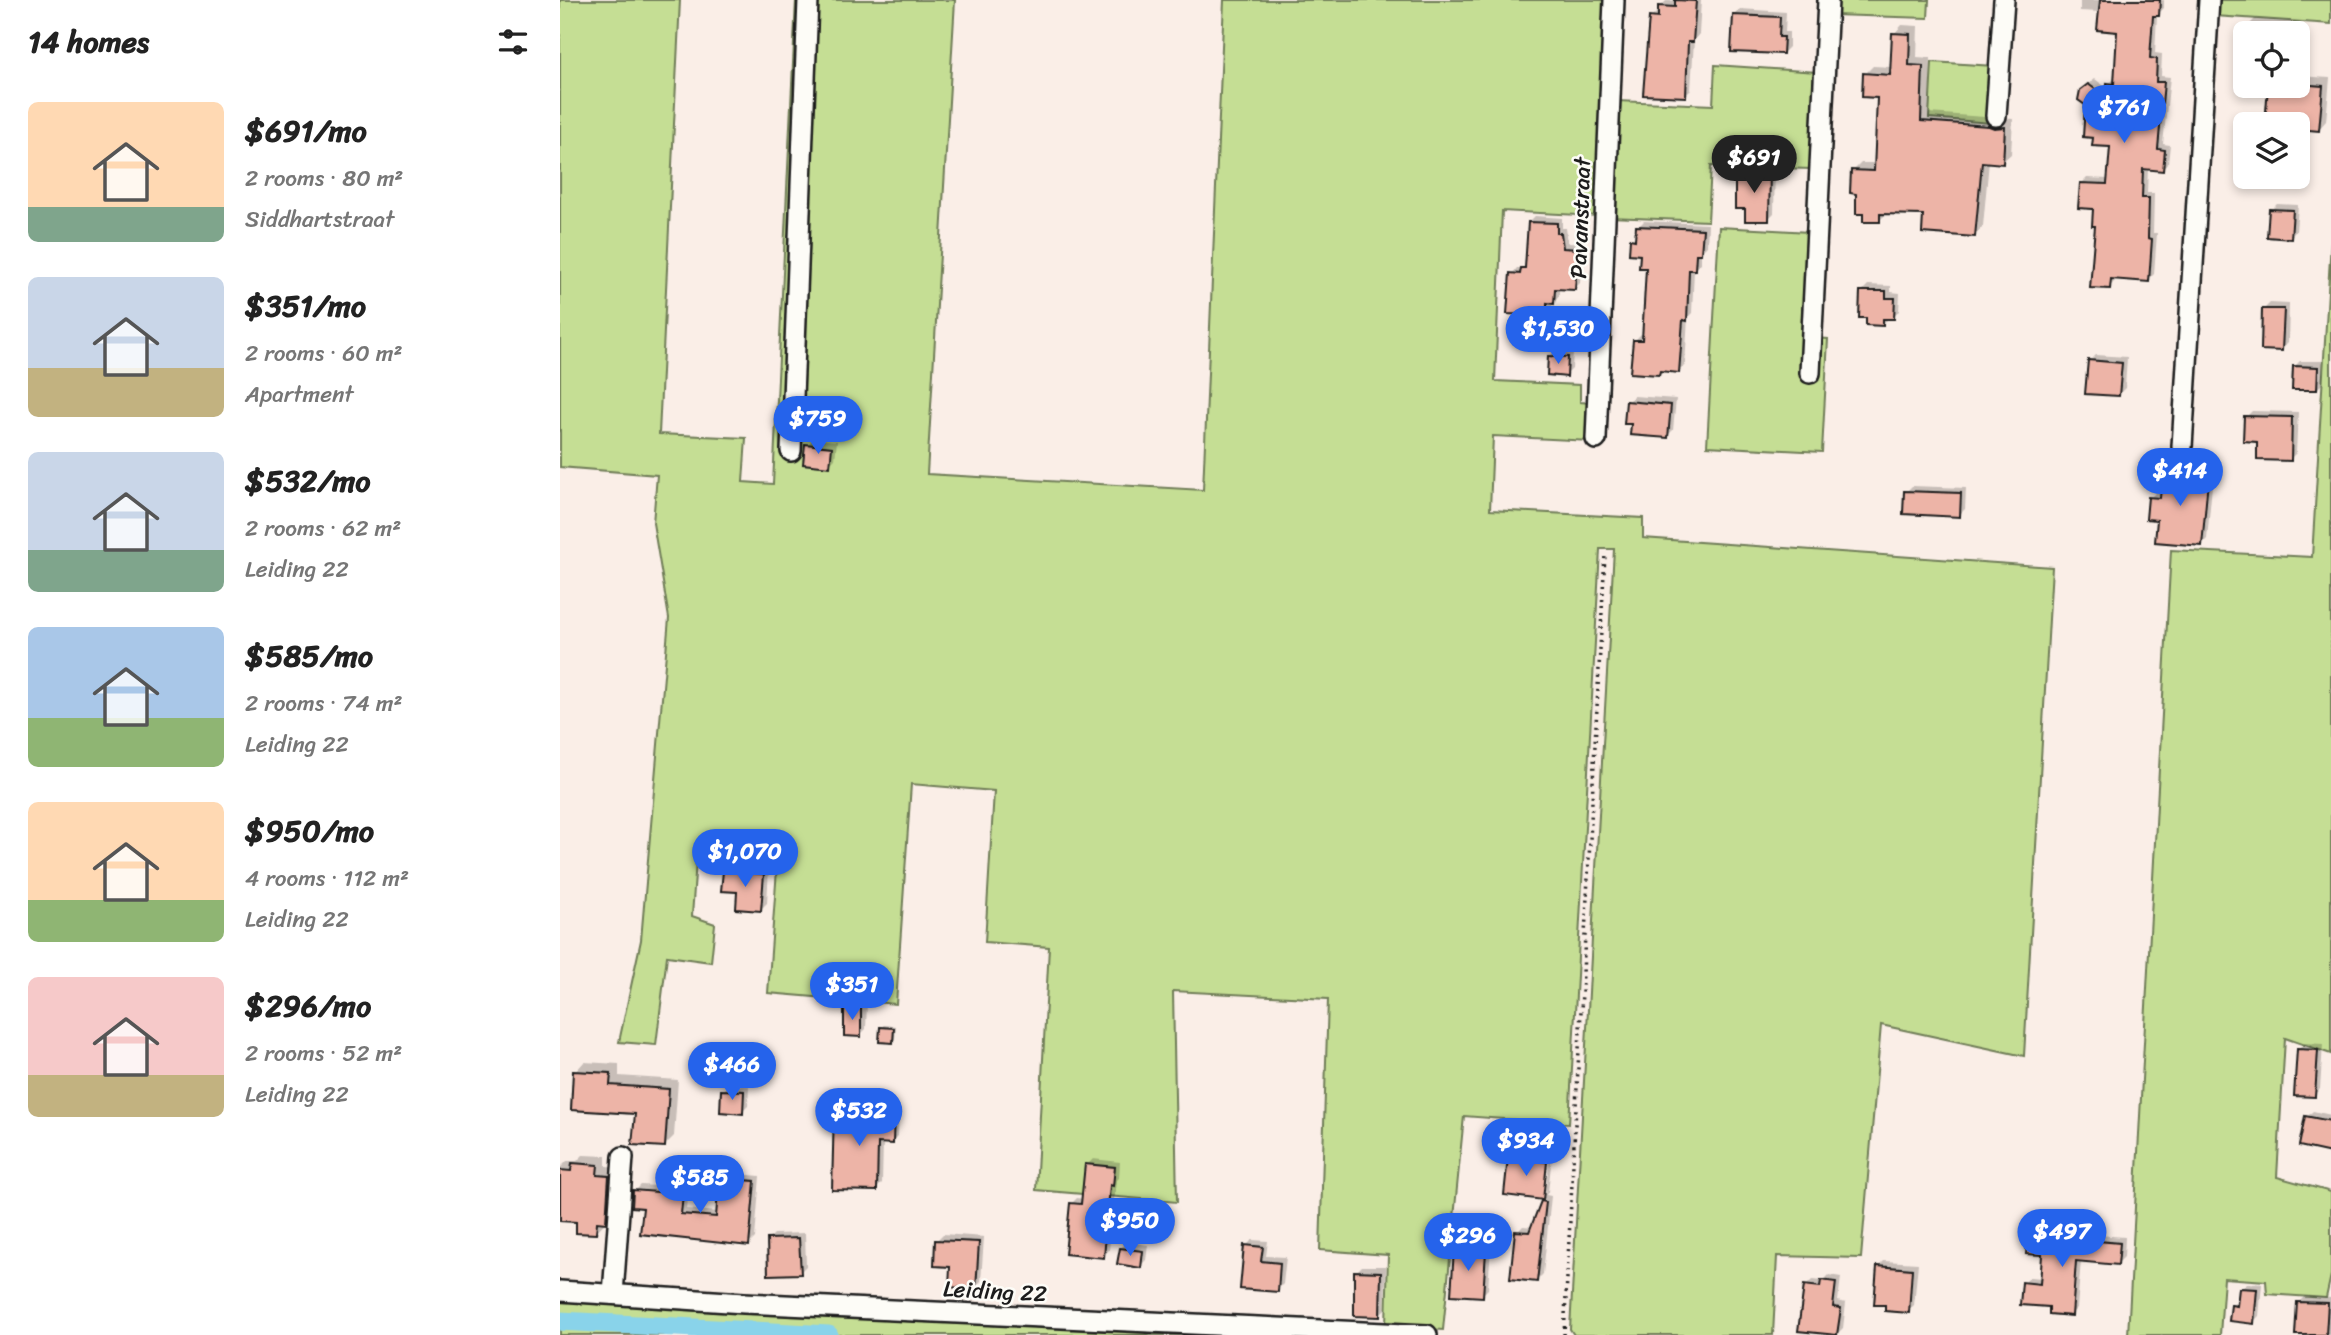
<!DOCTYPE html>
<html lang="en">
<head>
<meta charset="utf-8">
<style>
	body { margin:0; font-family:Sriracha,sans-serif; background:#f2f2f2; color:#222; height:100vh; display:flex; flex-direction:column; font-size:26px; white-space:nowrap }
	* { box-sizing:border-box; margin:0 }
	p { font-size:23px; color:#767676 }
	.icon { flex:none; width:38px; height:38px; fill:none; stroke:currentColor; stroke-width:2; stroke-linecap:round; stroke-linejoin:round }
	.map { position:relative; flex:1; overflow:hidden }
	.details { display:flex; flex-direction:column; background:#fff; width:560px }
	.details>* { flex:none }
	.fabs { position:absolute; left:1673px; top:21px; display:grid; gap:14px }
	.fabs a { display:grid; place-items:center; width:77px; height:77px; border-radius:10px; background:#fff; box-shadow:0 4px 10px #0003; font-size:35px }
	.price { position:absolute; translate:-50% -60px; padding:0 16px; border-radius:24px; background:#2563eb; color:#fff; font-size:23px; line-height:46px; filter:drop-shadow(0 2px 4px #0008) }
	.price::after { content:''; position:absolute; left:50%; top:42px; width:21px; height:16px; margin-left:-10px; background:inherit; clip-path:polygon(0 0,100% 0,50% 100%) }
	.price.selected { background:#222; color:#fff }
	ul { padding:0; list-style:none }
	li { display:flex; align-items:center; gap:21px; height:175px; padding:0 28px }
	li span { display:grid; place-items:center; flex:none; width:196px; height:140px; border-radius:10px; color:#555 }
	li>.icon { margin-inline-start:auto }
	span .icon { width:84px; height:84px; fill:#fffc; stroke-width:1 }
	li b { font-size:30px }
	h2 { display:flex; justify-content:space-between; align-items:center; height:84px; padding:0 28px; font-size:30px }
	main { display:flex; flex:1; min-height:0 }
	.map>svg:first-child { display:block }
	.green { fill:#c5de94; stroke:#707d58; stroke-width:2 }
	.shadow { fill:#0003 }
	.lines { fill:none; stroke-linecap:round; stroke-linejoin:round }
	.canal { stroke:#89d3ea; stroke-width:19 }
	.building { fill:#edb4a7; stroke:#1c1c1c; stroke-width:2 }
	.minor-casing { stroke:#1c1c1c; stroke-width:24 }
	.path { stroke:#1c1c1c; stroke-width:3.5; stroke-dasharray:2 5; stroke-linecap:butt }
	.minor { stroke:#fdfcf7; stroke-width:19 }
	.labels { text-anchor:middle; stroke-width:5; stroke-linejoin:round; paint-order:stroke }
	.street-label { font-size:23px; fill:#1c1c1c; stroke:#fdfcf7 }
</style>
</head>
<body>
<main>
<section class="details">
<h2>14 homes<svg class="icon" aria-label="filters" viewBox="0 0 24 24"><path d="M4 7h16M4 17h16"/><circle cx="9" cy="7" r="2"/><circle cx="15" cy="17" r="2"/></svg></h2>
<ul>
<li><span style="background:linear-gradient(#ffd9b3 75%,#7fa58c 0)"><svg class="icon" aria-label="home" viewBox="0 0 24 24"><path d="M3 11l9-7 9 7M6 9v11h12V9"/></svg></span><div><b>$691/mo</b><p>2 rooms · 80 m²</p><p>Siddhartstraat</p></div></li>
<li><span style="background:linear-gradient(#c9d6e8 65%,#c2b280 0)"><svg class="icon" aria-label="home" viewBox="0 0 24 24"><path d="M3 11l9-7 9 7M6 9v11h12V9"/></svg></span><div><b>$351/mo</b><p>2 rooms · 60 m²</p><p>Apartment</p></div></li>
<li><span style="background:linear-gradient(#c9d6e8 70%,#7fa58c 0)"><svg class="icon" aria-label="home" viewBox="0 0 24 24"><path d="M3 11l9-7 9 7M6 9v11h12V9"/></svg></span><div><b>$532/mo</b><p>2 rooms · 62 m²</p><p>Leiding 22</p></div></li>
<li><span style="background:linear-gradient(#a9c7e8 65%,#8fb573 0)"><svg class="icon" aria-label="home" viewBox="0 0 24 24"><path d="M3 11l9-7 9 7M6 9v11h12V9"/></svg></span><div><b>$585/mo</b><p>2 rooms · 74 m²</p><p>Leiding 22</p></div></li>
<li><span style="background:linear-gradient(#ffd9b3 70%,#8fb573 0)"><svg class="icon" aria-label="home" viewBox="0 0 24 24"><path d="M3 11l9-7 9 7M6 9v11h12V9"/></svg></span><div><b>$950/mo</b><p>4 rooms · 112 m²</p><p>Leiding 22</p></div></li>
<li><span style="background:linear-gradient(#f6c9c9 70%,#c2b280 0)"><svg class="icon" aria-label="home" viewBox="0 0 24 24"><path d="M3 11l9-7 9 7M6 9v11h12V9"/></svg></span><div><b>$296/mo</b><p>2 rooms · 52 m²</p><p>Leiding 22</p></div></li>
</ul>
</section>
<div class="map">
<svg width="1771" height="1335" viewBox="0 0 1771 1335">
	<rect width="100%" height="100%" fill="#faeee7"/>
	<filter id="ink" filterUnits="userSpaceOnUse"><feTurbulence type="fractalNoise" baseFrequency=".0143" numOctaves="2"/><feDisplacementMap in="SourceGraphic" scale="14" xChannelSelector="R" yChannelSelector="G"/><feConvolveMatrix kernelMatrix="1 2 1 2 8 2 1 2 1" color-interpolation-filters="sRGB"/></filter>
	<g filter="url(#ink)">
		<g class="green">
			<polygon points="0,0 120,0 99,434 186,438 183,482 213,484 236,0 395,0 367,474 643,490 664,0 1050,0 1038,216 942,211 935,381 1020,385 1020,402 1032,403 1031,441 933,436 930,510 1083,518 1083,538 1492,567 1464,1056 1321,1025 1301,1258 1217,1256 1213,1335 1014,1335 1010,1329 1054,549 1040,549 1009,1124 904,1116 883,1330 826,1326 828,1255 760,1250 768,999 613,991 617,1202 476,1190 489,947 425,942 434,791 351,784 336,1004 208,993 217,869 136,860 132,916 155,924 151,962 107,956 96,1045 59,1042 81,940 109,618 93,523 97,475 0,467"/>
			<polygon points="1273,0 1369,0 1368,18 1273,15"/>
			<polygon points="1655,0 1771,0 1771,24 1655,16"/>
			<polygon points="1372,62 1434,66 1431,123 1369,118"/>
			<polygon points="1155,65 1257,72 1251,169 1151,166 1148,221 1050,217 1057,101 1153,105"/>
			<polygon points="1159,227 1249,232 1243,337 1268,339 1262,452 1147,446"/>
			<polygon points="1771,241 1771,1054 1725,1038 1717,1177 1771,1192 1771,1275 1766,1298 1707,1294 1706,1281 1664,1278 1660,1335 1568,1335 1611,550 1752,557"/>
			<polygon points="0,1298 749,1335 0,1335"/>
		</g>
		<g class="shadow">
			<polygon points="1117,0 1141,0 1139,34 1134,40 1131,90 1125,96 1091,18 1097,12 1100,12 1100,7 1106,1"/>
			<polygon points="1520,0 1604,0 1604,8 1597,15 1595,53 1602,54 1601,76 1610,77 1603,144 1610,145 1608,163 1603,169 1588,168 1587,193 1594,193 1593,233 1597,233 1594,274 1588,280 1556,278 1555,281 1549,287 1535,208 1521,184 1527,178 1549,179 1552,146 1535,136 1521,90 1535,79 1548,89 1548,84 1556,78 1559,30 1541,12 1520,11"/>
			<polygon points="1180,9 1226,12 1225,32 1229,32 1229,47 1223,53 1174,15"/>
			<polygon points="1695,19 1741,22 1738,76 1770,78 1766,121 1759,129 1738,127 1738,124 1707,124 1710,86 1738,86 1738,33 1686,33 1687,27"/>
			<polygon points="1342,25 1358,26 1357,57 1371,58 1369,113 1453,119 1451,154 1442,162 1429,161 1423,226 1415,235 1365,213 1328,212 1319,221 1298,192 1293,171 1301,163 1316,163 1319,96 1305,74 1313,66 1332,67 1334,34"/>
			<polygon points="1194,165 1215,165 1214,213 1208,219 1187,207 1177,181 1183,175 1188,175 1188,171"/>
			<polygon points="1717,204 1738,205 1736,231 1730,237 1711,210"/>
			<polygon points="975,216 1002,218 1002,228 1006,228 1008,243 1023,244 1020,283 1014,289 999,287 999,296 986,314 952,274 957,268 963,268 967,264 969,222"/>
			<polygon points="1084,221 1148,224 1147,246 1141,252 1141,263 1134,269 1132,313 1128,317 1125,365 1119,371 1102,370 1099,374 1075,340 1081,334 1084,335 1088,266 1072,240 1077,234 1078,227"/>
			<polygon points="1308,285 1331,286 1331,292 1340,293 1339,311 1322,324 1302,291"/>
			<polygon points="1710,303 1729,304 1728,343 1722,349 1704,309"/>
			<polygon points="996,351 1013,352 1012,369 1006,375 989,357"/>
			<polygon points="1536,355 1567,357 1565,388 1559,394 1530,361"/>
			<polygon points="1740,361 1763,361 1763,383 1757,389 1734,367"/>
			<polygon points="1074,396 1116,399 1113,430 1107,436 1073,422 1068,402"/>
			<polygon points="1692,411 1738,412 1736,453 1730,459 1699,440 1686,417"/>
			<polygon points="253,439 277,441 275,459 269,465 247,445"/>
			<polygon points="1624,457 1641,459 1640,473 1653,475 1647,539 1641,545 1599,518 1590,498 1596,492 1603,493 1604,478 1610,472 1617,472 1618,463"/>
			<polygon points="1352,486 1406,488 1405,509 1399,515 1346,492"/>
			<polygon points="170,866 209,868 207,903 201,909 164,872"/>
			<polygon points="292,1002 307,1003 306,1029 300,1035 286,1008"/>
			<polygon points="324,1025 336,1026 335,1039 332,1041 321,1027"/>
			<polygon points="1745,1043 1763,1044 1760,1089 1754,1095 1739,1049"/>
			<polygon points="24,1062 59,1064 59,1076 118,1080 114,1136 104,1146 76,1112 15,1072"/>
			<polygon points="169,1085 189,1086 188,1106 182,1112 163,1091"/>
			<polygon points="282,1105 339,1106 338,1136 332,1142 323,1141 322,1183 316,1189 276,1111"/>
			<polygon points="1753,1111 1771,1115 1771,1151 1747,1117"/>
			<polygon points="956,1152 986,1156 982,1194 985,1194 990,1156 992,1156 988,1192 986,1195 991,1196 983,1274 977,1280 957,1232 963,1226 973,1227 985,1199 946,1194 950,1158"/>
			<polygon points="23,1155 46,1156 46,1166 58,1167 55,1212 35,1233 18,1221 0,1220 0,1168 7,1161 17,1161"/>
			<polygon points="533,1159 560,1162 559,1178 556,1181 549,1250 543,1256 511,1204 517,1198 523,1199 527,1165"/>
			<polygon points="167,1173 200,1176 195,1238 189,1244 85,1206 75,1191 81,1185 128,1188 126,1209 158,1212 161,1179"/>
			<polygon points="1476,1227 1500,1230 1499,1232 1565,1237 1564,1257 1558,1263 1521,1260 1517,1308 1511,1314 1491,1306 1464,1283 1470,1277 1482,1278 1484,1254 1470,1233"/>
			<polygon points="245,1233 246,1266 240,1272 208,1240 214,1234"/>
			<polygon points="383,1234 424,1237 421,1281 415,1287 392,1265 377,1240"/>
			<polygon points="692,1240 708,1241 706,1256 726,1257 723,1284 717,1290 686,1246"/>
			<polygon points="567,1242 588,1245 586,1260 580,1266 561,1248"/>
			<polygon points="901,1244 931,1246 928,1289 922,1295 895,1250"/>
			<polygon points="1324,1261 1358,1263 1354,1305 1348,1311 1318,1267"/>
			<polygon points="802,1266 826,1266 825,1309 819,1315 796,1272"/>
			<polygon points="1269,1275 1281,1277 1278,1301 1286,1303 1283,1328 1277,1334 1246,1286 1252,1280 1263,1281"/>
			<polygon points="1687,1283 1702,1284 1699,1316 1693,1322 1672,1306 1678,1300 1681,1289"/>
			<polygon points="1745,1296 1771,1298 1771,1335 1736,1335 1739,1302"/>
		</g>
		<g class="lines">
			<polyline class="canal" points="0,1321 269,1335"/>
		</g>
		<g class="building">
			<polygon points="1115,0 1136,1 1133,42 1128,42 1126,97 1083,95 1089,17 1098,18 1098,6 1115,7"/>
			<polygon points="1540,0 1600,0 1599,16 1593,16 1590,58 1597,59 1596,82 1604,82 1598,149 1605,150 1603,171 1583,169 1582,198 1589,198 1588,238 1592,239 1589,282 1551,279 1550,289 1530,288 1535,226 1532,226 1533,209 1518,208 1520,183 1547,184 1550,147 1532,146 1533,138 1523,137 1525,105 1518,100 1520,90 1528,84 1546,97 1547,83 1554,84 1557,32 1537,30"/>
			<polygon points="1173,15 1220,17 1219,37 1224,37 1223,54 1171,52"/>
			<polygon points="1332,33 1350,34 1349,65 1363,66 1361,121 1429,126 1434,128 1445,127 1443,164 1422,162 1415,237 1362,233 1363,215 1320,214 1320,222 1303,222 1303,214 1296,214 1296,194 1290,193 1291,170 1314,171 1317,98 1302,97 1303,73 1330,75"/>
			<polygon points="1738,84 1763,86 1759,131 1738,129 1738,124 1705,124 1708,86 1738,86"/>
			<polygon points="1186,170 1210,170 1209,221 1185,221 1185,209 1175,209 1175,180 1186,180"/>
			<polygon points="1709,209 1733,210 1731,239 1707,237"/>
			<polygon points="968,222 997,223 997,233 1001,233 1003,248 1018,249 1015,290 995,289 994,304 987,303 987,316 947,314 950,273 960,274 961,268 965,268"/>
			<polygon points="1076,226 1143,229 1141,254 1136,254 1135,270 1129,270 1127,321 1123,320 1119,373 1100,371 1099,375 1070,373 1073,340 1082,340 1086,268 1079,268 1080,255 1069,254 1070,239 1075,240"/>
			<polygon points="1300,291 1326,291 1326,298 1335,298 1334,319 1323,319 1323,326 1306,325 1306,318 1299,318"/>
			<polygon points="1702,309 1724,309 1722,351 1701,350"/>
			<polygon points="988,356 1008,357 1007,377 987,375"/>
			<polygon points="1528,360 1562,363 1559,396 1525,394"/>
			<polygon points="1733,366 1758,367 1757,390 1732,390"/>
			<polygon points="1066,401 1111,405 1108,438 1070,435 1071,424 1064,424"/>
			<polygon points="1684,416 1732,417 1731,461 1697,460 1697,442 1683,441"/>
			<polygon points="245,444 272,447 270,467 243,464"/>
			<polygon points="1616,463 1636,464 1634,479 1648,480 1642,546 1595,542 1597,520 1586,519 1588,497 1600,498 1602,477 1615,478"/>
			<polygon points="1344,491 1401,493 1400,517 1343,514"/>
			<polygon points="163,871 204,874 201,911 176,909 177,892 161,891"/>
			<polygon points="284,1007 301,1008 301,1037 284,1036"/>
			<polygon points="320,1027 334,1028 333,1043 319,1042"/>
			<polygon points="1737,1049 1758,1050 1755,1097 1734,1096"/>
			<polygon points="13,1071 51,1073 50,1085 109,1089 105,1147 72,1145 75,1114 11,1110"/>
			<polygon points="161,1090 184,1091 183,1114 160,1112"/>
			<polygon points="274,1110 334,1111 333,1144 318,1143 317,1191 272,1190"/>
			<polygon points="1745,1116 1771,1121 1771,1153 1739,1146"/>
			<polygon points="948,1157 987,1162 983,1200 944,1195"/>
			<polygon points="12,1163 38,1165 37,1175 49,1176 46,1223 37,1222 36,1234 16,1233 16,1222 0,1221 0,1170 11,1171"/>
			<polygon points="525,1164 555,1167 553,1186 550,1185 544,1258 505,1254 510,1203 521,1204"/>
			<polygon points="159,1178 195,1181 189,1246 80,1234 83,1208 72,1207 73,1190 123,1194 121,1214 156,1217"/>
			<polygon points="981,1201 986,1202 977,1282 950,1279 955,1231 969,1232"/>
			<polygon points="1468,1233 1494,1235 1494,1237 1560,1243 1558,1265 1516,1261 1512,1316 1489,1314 1489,1307 1460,1305 1462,1282 1480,1284 1482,1255 1466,1254"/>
			<polygon points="239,1238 241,1274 208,1275 207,1239"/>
			<polygon points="375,1240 419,1242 416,1289 389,1287 390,1267 374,1266"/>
			<polygon points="684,1245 703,1247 701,1261 720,1263 718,1292 680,1289"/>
			<polygon points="560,1248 583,1251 581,1268 557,1264"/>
			<polygon points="894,1249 926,1251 923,1297 891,1295"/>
			<polygon points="1317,1266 1352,1269 1349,1313 1325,1311 1325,1305 1314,1305"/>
			<polygon points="794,1271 821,1272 820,1317 794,1316"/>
			<polygon points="1261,1280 1276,1282 1273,1307 1281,1308 1277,1335 1238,1331 1244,1285 1260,1287"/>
			<polygon points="1679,1288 1697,1289 1694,1324 1669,1321 1671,1305 1677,1306"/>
			<polygon points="1737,1302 1768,1303 1766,1335 1735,1335"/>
		</g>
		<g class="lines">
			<g class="minor-casing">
				<g id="minor">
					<polyline points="1436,116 1444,0"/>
					<polyline points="1250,373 1268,0"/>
					<polyline points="1036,439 1054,0"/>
					<polyline points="1622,447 1649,0"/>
					<polyline points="231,451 248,0"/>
					<polyline points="0,1291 184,1303 867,1335"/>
					<polyline points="53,1294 63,1157"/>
				</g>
			</g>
			<polyline class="path" points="1004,1335 1045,554"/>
			<use href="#minor" class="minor"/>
		</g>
	</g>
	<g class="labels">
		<g class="street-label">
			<text transform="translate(1020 218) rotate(-88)" y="8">Pavanstraat</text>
			<text transform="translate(435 1291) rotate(3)" y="8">Leiding 22</text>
		</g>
	</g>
</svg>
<div class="fabs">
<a><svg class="icon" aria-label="locate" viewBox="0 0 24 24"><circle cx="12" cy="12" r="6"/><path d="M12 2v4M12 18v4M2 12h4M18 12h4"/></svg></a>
<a><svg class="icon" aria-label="layers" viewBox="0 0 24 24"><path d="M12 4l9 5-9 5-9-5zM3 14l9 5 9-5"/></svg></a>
</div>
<b class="price" style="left:1564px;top:145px">$761</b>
<b class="price selected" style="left:1194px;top:195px">$691</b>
<b class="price" style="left:998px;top:366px">$1,530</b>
<b class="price" style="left:258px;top:456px">$759</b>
<b class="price" style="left:1620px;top:508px">$414</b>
<b class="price" style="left:185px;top:889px">$1,070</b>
<b class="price" style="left:292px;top:1022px">$351</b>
<b class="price" style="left:172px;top:1102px">$466</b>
<b class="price" style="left:299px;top:1148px">$532</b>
<b class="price" style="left:966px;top:1178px">$934</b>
<b class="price" style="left:140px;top:1215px">$585</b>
<b class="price" style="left:570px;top:1258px">$950</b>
<b class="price" style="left:1502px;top:1269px">$497</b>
<b class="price" style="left:908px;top:1273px">$296</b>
</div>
</main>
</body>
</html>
